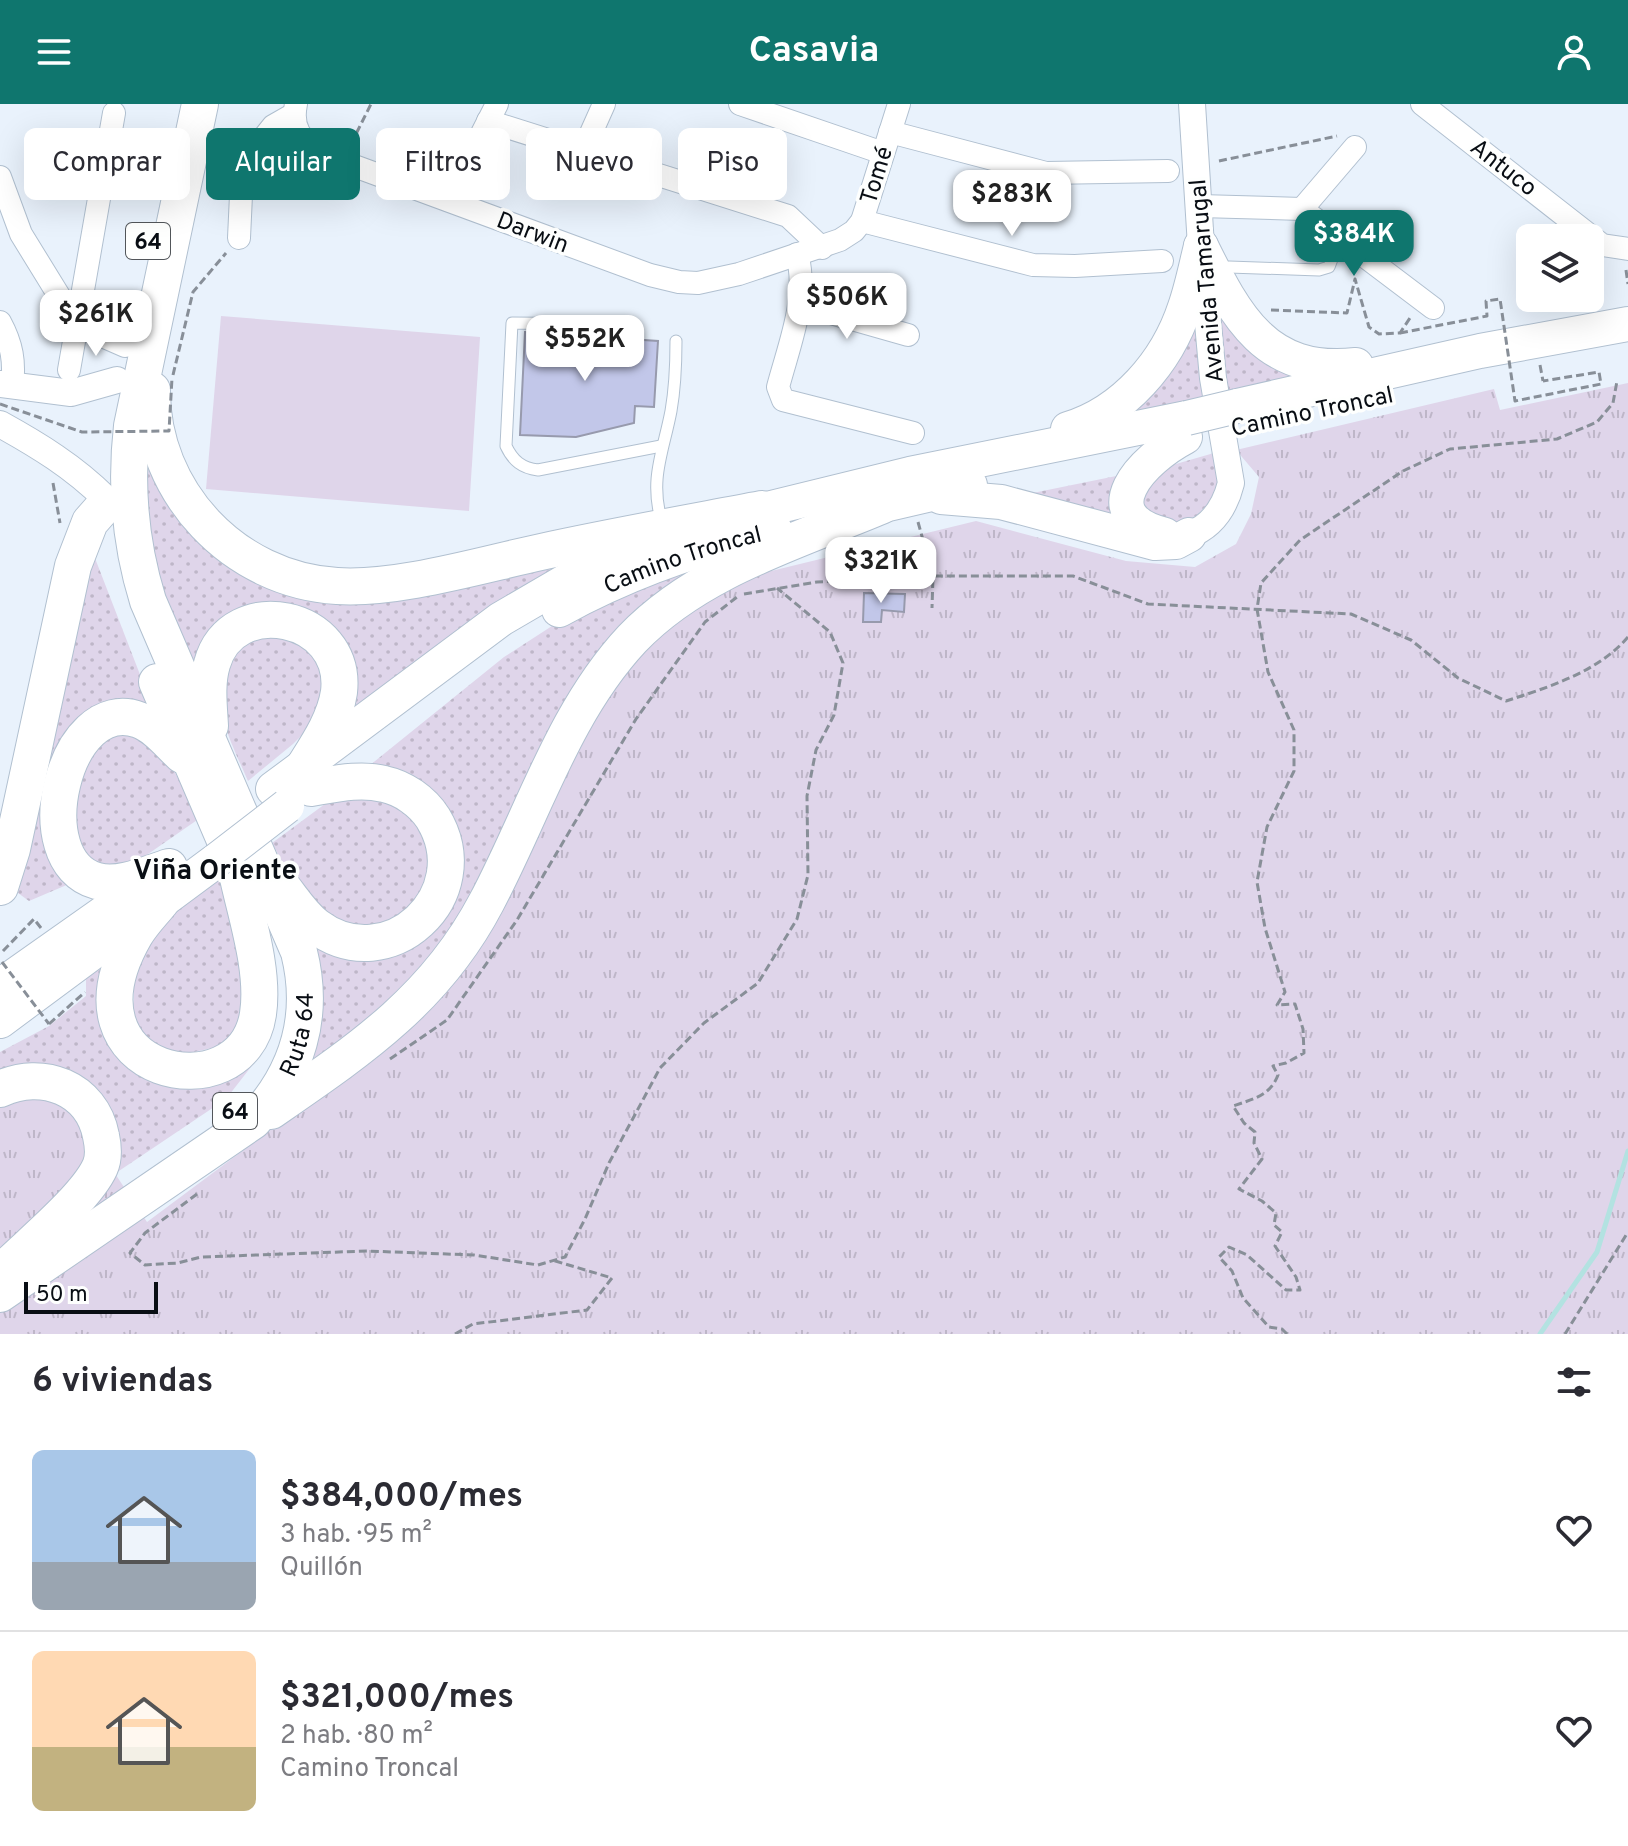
<!DOCTYPE html>
<html lang="es">
<head>
<meta charset="utf-8">
<style>
	body { margin:0; font-family:Overpass,sans-serif; background:#f2f2f3; color:#2b2b33; height:100vh; display:flex; flex-direction:column; font-size:30px; white-space:nowrap }
	* { box-sizing:border-box; margin:0 }
	p { font-size:26px; color:#7c7c81 }
	.icon { flex:none; width:44px; height:44px; fill:none; stroke:currentColor; stroke-width:2; stroke-linecap:round; stroke-linejoin:round }
	.map { position:relative; height:1230px; overflow:hidden }
	.side { display:flex; flex-direction:column; background:#fff; flex:1 }
	.side>* { flex:none }
	.top-card { position:absolute; left:24px; top:24px; width:800px; height:72px; display:flex; gap:16px }
	.controls { position:absolute; left:1516px; top:120px; display:grid; gap:16px }
	.controls a { display:grid; place-items:center; width:88px; height:88px; border-radius:12px; background:#fff; box-shadow:0 8px 32px #0002; font-size:40px }
	.scale { position:absolute; left:24px; bottom:20px; width:134px; box-sizing:border-box; padding-left:8px; border:4px solid #090e14; border-top:0; font-size:22px; line-height:28px; white-space:nowrap; color:#090e14; -webkit-text-stroke:6px #fefffe; paint-order:stroke }
	.price { position:absolute; translate:-50% -68px; padding:0 18px; border-radius:16px; background:#fff; color:#222; font-size:26px; line-height:52px; filter:drop-shadow(0 2px 4px #0008) }
	.price::after { content:''; position:absolute; left:50%; top:48px; width:24px; height:18px; margin-left:-12px; background:inherit; clip-path:polygon(0 0,100% 0,50% 100%) }
	.price.current { background:#0f766e; color:#fff }
	ul { padding:0; list-style:none }
	li { display:flex; align-items:center; gap:24px; height:200px; padding:0 32px }
	li+li { border-top:2px solid #e1e1e2 }
	li span { display:grid; place-items:center; flex:none; width:224px; height:160px; border-radius:12px; color:#555 }
	li>.icon { margin-inline-start:auto }
	span .icon { width:96px; height:96px; fill:#fffc; stroke-width:1 }
	li b { font-size:34px }
	h2 { display:flex; justify-content:space-between; align-items:center; height:96px; padding:0 32px; font-size:34px }
	.pill { padding:0 28px; border-radius:12px; background:#fff; box-shadow:0 8px 32px #0002; font-size:28px; line-height:72px }
	.pill.current { background:#0f766e; color:#fff }
	header { display:flex; justify-content:space-between; align-items:center; height:104px; padding:0 32px; background:#0f766e; color:#fff; font-size:36px; font-weight:700 }
	.map>svg:first-child { display:block }
	.grass { fill:url(#grass-dots) }
	.park { fill:url(#park-tufts) }
	.pitch { fill:#dfd5ea }
	.lines { fill:none; stroke-linecap:round; stroke-linejoin:round }
	.stream { stroke:#b3e2e1; stroke-width:5 }
	.building { fill:#c2c7e9; stroke:#979aad; stroke-width:2 }
	.service-casing { stroke:#b1c0d0; stroke-width:13 }
	.minor-casing { stroke:#b1c0d0; stroke-width:24 }
	.tertiary-casing { stroke:#b1c0d0; stroke-width:28 }
	.primary-casing { stroke:#b1c0d0; stroke-width:36 }
	.trunk-casing { stroke:#b1c0d0; stroke-width:38 }
	.path { stroke:#888f98; stroke-width:3; stroke-dasharray:8 4; stroke-linecap:butt }
	.service { stroke:#fff; stroke-width:11 }
	.minor { stroke:#fff; stroke-width:22 }
	.tertiary { stroke:#fff; stroke-width:26 }
	.primary { stroke:#fff; stroke-width:34 }
	.trunk { stroke:#fff; stroke-width:36 }
	.primary-bridge-casing { stroke:#b1c0d0; stroke-width:36; stroke-linecap:butt }
	.path-bridge { stroke:#888f98; stroke-width:3; stroke-dasharray:8 4; stroke-linecap:butt }
	.primary-bridge { stroke:#fff; stroke-width:34 }
	.labels { text-anchor:middle; stroke-width:7; stroke-linejoin:round; paint-order:stroke }
	.shield { fill:#fefffe; stroke:#52565a; stroke-width:2 }
	.shield-label { font-size:22px; font-weight:bold; fill:#090e14 }
	.street-label { font-size:24px; fill:#090e14; stroke:#fefffe }
	.quarter-label { font-size:28px; font-weight:bold; fill:#090e14; stroke:#fefffe }
</style>
</head>
<body>
<header><svg class="icon" aria-label="menu" viewBox="0 0 24 24"><path d="M4 6h16M4 12h16M4 18h16"/></svg>Casavia<svg class="icon" aria-label="person" viewBox="0 0 24 24"><circle cx="12" cy="8" r="4"/><path d="M4 21q1-7 8-7t8 7"/></svg></header>
<div class="map">
<svg width="1628" height="1230" viewBox="0 0 1628 1230">
	<defs>
		<pattern id="grass-dots" width="8" height="8" patternUnits="userSpaceOnUse" patternTransform="scale(2)"><rect width="8" height="8" fill="#dfd5ea"/><path d="M2 2h.1M6 6h.1" fill="none" stroke="#beb6c8" stroke-width="1.8" stroke-linecap="round"/></pattern>
		<pattern id="park-tufts" width="24" height="20" patternUnits="userSpaceOnUse" patternTransform="scale(2)"><rect width="24" height="20" fill="#dfd5ea"/><path d="M3 7l-1-3M5 7V3M7 7l1-3M15 17l-1-3M17 17v-4M19 17l1-3" fill="none" stroke="#beb6c8"/></pattern>
	</defs>
	<rect width="100%" height="100%" fill="#e9f2fc"/>
	<g class="grass">
		<polygon points="1218,190 1311,269 1226,289"/>
		<polygon points="1196,196 1207,296 1093,321"/>
		<polygon points="151,348 249,473 567,455 462,527 350,612 295,506 196,572 155,472 142,370"/>
		<polygon points="1214,349 1219,376 1211,397 1196,412 1174,421 1147,416 1140,390 1148,368"/>
		<polygon points="1126,370 1129,422 1018,392"/>
		<polygon points="93,449 156,612 72,625 69,780 29,797 18,789"/>
		<polygon points="700,457 442,848 297,980 301,823 388,843 460,752 359,670 504,553 552,522 612,494"/>
		<path d="M 272,526 L 319,546 L 324,609 L 293,640 L 248,677 C 237,651 213,606 221,578 C 224,563 231,549 237,535 Z"/>
		<polygon points="114,622 162,645 200,714 125,766 81,759 72,679"/>
		<polygon points="363,690 423,711 441,762 395,821 345,821 300,791 272,739 329,697"/>
		<polygon points="229,767 253,860 237,938 169,954 133,927 135,843 152,819"/>
		<path d="M 109,854 C 86,905 108,922 134,966 L 263,940 L 254,959 L 226,995 L 107,1075 L 0,974 L 0,948 L 49,922 L 86,892 L 86,875 Z"/>
	</g>
	<polygon class="park" points="1628,279 1628,1230 0,1230 0,992 32,982 77,1012 147,1118 399,930 483,833 595,615 625,563 659,527 742,474 976,417 1126,457 1195,463 1236,440 1251,410 1259,373 1236,346 1494,285 1500,306"/>
	<polygon class="pitch" points="221,212 480,233 469,407 206,385"/>
	<g class="lines">
		<polyline class="stream" points="1540,1230 1597,1148 1628,1047"/>
	</g>
	<g class="building">
		<polygon points="525,228 658,237 654,303 635,302 634,319 576,333 520,331"/>
		<polygon points="864,489 905,490 904,508 882,506 881,518 863,518"/>
	</g>
	<g class="lines">
		<g class="service-casing">
			<g id="service">
				<polyline points="1229,163 1319,166 1329,163 1340,134"/>
				<path d="M 622,220 L 512,219 L 506,342 C 513,357 522,364 538,366 L 661,342"/>
				<path d="M 662,419 C 649,375 663,349 671,307 C 675,284 676,261 676,237"/>
			</g>
		</g>
		<g class="minor-casing">
			<g id="minor">
				<path d="M 296,0 C 291,24 301,35 319,49 L 650,171 L 679,178 L 698,179 L 739,170 L 840,136 L 854,127 L 862,117 L 899,0"/>
				<polyline points="740,0 883,49"/>
				<polyline points="1422,0 1602,141 1628,145"/>
				<polyline points="488,17 788,112 822,144"/>
				<polyline points="890,28 1046,69 1168,67"/>
				<polyline points="583,47 604,0"/>
				<polyline points="0,73 21,130 77,221 125,242"/>
				<polyline points="448,96 497,0"/>
				<polyline points="1200,102 1302,105 1433,204"/>
				<polyline points="1302,105 1355,43"/>
				<polyline points="862,117 1033,161 1075,162 1162,157"/>
				<polyline points="239,134 241,91 265,32 273,22 294,10"/>
				<path d="M 797,150 C 809,193 789,241 778,283 L 783,296 L 913,329"/>
				<polyline points="799,200 908,231"/>
				<path d="M 0,218 C 12,240 15,258 12,282"/>
				<polyline points="69,266 114,9"/>
			</g>
		</g>
		<g class="tertiary-casing">
			<g id="tertiary">
				<polyline points="0,280 71,289 117,276"/>
				<path d="M 0,320 C 38,341 74,363 105,394"/>
				<path d="M 1189,431 C 1213,422 1225,403 1231,379 L 1213,274 L 1201,142 L 1192,0"/>
			</g>
		</g>
		<g class="primary-casing">
			<g id="primary">
				<path d="M 1201,142 C 1236,213 1266,271 1356,261"/>
				<polyline points="1237,302 1480,247 1628,220"/>
				<path d="M 1068,325 C 1124,308 1167,258 1185,203 C 1192,183 1196,162 1201,142"/>
				<polyline points="941,393 1001,398 1155,439 1176,438 1189,431"/>
				<polyline points="854,408 970,381"/>
				<polyline points="735,413 910,370 1187,314"/>
				<path d="M 1165,431 C 1088,411 1143,355 1185,333"/>
				<path id="s1" d="M 559,506 C 628,468 699,443 775,426"/>
				<polyline points="273,685 501,515 597,459 661,435"/>
				<polyline points="0,882 159,770"/>
				<polyline points="0,917 217,756"/>
			</g>
		</g>
		<g class="trunk-casing">
			<g id="trunk">
				<path d="M 152,286 C 151,388 234,476 337,482 C 397,486 481,461 541,448 C 614,432 688,419 762,405"/>
				<polyline points="157,578 236,762"/>
				<path d="M 210,622 C 209,602 206,580 212,560 C 232,487 348,510 339,588 C 335,615 319,639 305,661"/>
				<path d="M 169,763 C 147,770 120,783 97,777 C 24,758 64,588 139,616 C 156,622 169,639 182,651"/>
				<polyline points="0,783 12,745 73,462 90,418 105,401"/>
				<path d="M 284,785 C 294,798 303,812 316,822 C 388,876 480,791 433,714 C 422,697 403,684 384,680 C 360,674 335,680 311,684"/>
				<path d="M 161,798 C 152,809 142,819 135,831 C 53,973 243,1011 258,910 C 265,864 244,806 235,760"/>
				<path d="M 0,985 C 42,965 92,984 101,1032 C 103,1041 104,1054 100,1063 C 87,1092 36,1135 12,1158"/>
				<path d="M 271,1007 C 358,947 435,896 486,799 C 533,711 563,609 632,535 C 698,466 795,438 881,402"/>
				<path id="s2" d="M 0,1190 L 253,1017 C 298,969 315,912 299,848 L 148,497 C 130,439 125,383 132,322 L 200,0"/>
			</g>
		</g>
		<g class="path">
			<polyline points="351,40 371,0"/>
			<polyline points="1219,57 1337,32"/>
			<polyline points="1626,166 1628,180"/>
			<polyline points="1271,206 1347,209 1355,175 1369,223 1379,230 1400,229 1412,211"/>
			<polyline points="1540,261 1543,277"/>
			<polyline points="173,271 193,188 226,149"/>
			<polyline points="53,379 60,419"/>
			<polyline points="918,418 933,472 932,504"/>
			<path d="M 744,490 L 817,478 L 933,472 L 1073,472 L 1148,500 L 1351,510 L 1411,536 L 1458,574 L 1506,597 C 1549,583 1598,568 1628,533"/>
			<polyline points="3,847 34,815 41,824"/>
			<polyline points="49,920 85,888"/>
			<polyline points="390,955 447,916 517,816 636,615 705,518 737,493"/>
			<polyline points="197,1090 145,1129 130,1149 145,1161 178,1159 201,1153 367,1147 474,1151 538,1161 565,1153 585,1115 609,1059 660,964 704,919 758,879 797,815 808,771 807,692 816,646 834,611 843,559 830,528 777,484"/>
			<polyline points="455,1230 473,1220 587,1206 612,1174 552,1156"/>
			<path d="M 1287,1230 L 1282,1225 L 1269,1223 L 1243,1194 L 1232,1167 L 1219,1153 L 1229,1143 L 1247,1151 L 1286,1186 L 1300,1186 L 1296,1173 L 1275,1142 L 1282,1128 L 1274,1121 L 1276,1109 L 1262,1097 L 1239,1085 L 1262,1055 L 1254,1039 L 1255,1028 L 1244,1019 L 1233,1002 C 1253,995 1270,992 1278,971 L 1273,962 L 1286,959 L 1304,949 L 1303,925 L 1295,900 L 1277,901 L 1285,888 L 1265,824 L 1257,778 L 1267,723 L 1294,667 L 1294,626 L 1268,568 L 1257,505 L 1261,479 L 1300,436 L 1403,367 L 1450,345 L 1557,335 L 1597,318 L 1613,299 L 1617,277"/>
			<polyline points="1565,1230 1628,1128"/>
		</g>
		<use href="#service" class="service"/>
		<use href="#minor" class="minor"/>
		<use href="#tertiary" class="tertiary"/>
		<use href="#primary" class="primary"/>
		<use href="#trunk" class="trunk"/>
		<g class="primary-bridge-casing">
			<g id="primary-bridge">
				<polyline points="1187,314 1237,302"/>
				<polyline points="217,756 287,702"/>
			</g>
		</g>
		<g class="path-bridge">
			<polyline points="1400,229 1487,212 1486,197 1500,195 1515,297 1601,280 1599,268 1543,277"/>
			<polyline points="0,300 82,328 169,327 172,274"/>
			<polyline points="2,858 49,920"/>
		</g>
		<use href="#primary-bridge" class="primary-bridge"/>
	</g>
	<g class="labels">
		<g class="shield">
			<rect x="126" y="119" width="44" height="36" rx="6"/>
			<rect x="213" y="989" width="44" height="36" rx="6"/>
		</g>
		<g class="shield-label">
			<text x="148" y="145">64</text>
			<text x="235" y="1015">64</text>
		</g>
		<g class="street-label">
			<text transform="translate(1504 63) rotate(38)" y="8">Antuco</text>
			<text transform="translate(876 71) rotate(-73)" y="8">Tomé</text>
			<text transform="translate(533 128) rotate(21)" y="8">Darwin</text>
			<text transform="translate(1206 177) rotate(-95)" y="8">Avenida Tamarugal</text>
			<text transform="translate(1312 307) rotate(-12)" y="8">Camino Troncal</text>
			<text dy="8" stroke="none"><textPath href="#s1" startOffset="134">Camino Troncal</textPath></text>
			<text dy="8" stroke="none"><textPath href="#s2" startOffset="406">Ruta 64</textPath></text>
		</g>
		<g class="quarter-label">
			<text x="215" y="775">Viña Oriente</text>
		</g>
	</g>
</svg>
<div class="controls">
<a><svg class="icon" aria-label="layers" viewBox="0 0 24 24"><path d="M12 4l9 5-9 5-9-5zM3 14l9 5 9-5"/></svg></a>
</div>
<div class="scale">50 m</div>
<b class="price" style="left:1012px;top:134px">$283K</b>
<b class="price current" style="left:1354px;top:174px">$384K</b>
<b class="price" style="left:847px;top:237px">$506K</b>
<b class="price" style="left:96px;top:254px">$261K</b>
<b class="price" style="left:585px;top:279px">$552K</b>
<b class="price" style="left:881px;top:501px">$321K</b>
<div class="top-card">
<a class="pill">Comprar</a>
<a class="pill current">Alquilar</a>
<a class="pill">Filtros</a>
<a class="pill">Nuevo</a>
<a class="pill">Piso</a>
</div>
</div>
<section class="side">
<h2>6 viviendas<svg class="icon" aria-label="filters" viewBox="0 0 24 24"><path d="M4 7h16M4 17h16"/><circle cx="9" cy="7" r="2"/><circle cx="15" cy="17" r="2"/></svg></h2>
<ul>
<li><span style="background:linear-gradient(#a9c7e8 70%,#9aa5b1 0)"><svg class="icon" aria-label="home" viewBox="0 0 24 24"><path d="M3 11l9-7 9 7M6 9v11h12V9"/></svg></span><div><b>$384,000/mes</b><p>3 hab. · 95 m²</p><p>Quillón</p></div><svg class="icon" aria-label="heart" viewBox="0 0 24 24"><path d="M12 20l-8-8c-3-5 5-10 8-4 3-6 11-1 8 4z"/></svg></li>
<li><span style="background:linear-gradient(#ffd9b3 60%,#c2b280 0)"><svg class="icon" aria-label="home" viewBox="0 0 24 24"><path d="M3 11l9-7 9 7M6 9v11h12V9"/></svg></span><div><b>$321,000/mes</b><p>2 hab. · 80 m²</p><p>Camino Troncal</p></div><svg class="icon" aria-label="heart" viewBox="0 0 24 24"><path d="M12 20l-8-8c-3-5 5-10 8-4 3-6 11-1 8 4z"/></svg></li>
</ul>
</section>
</body>
</html>
